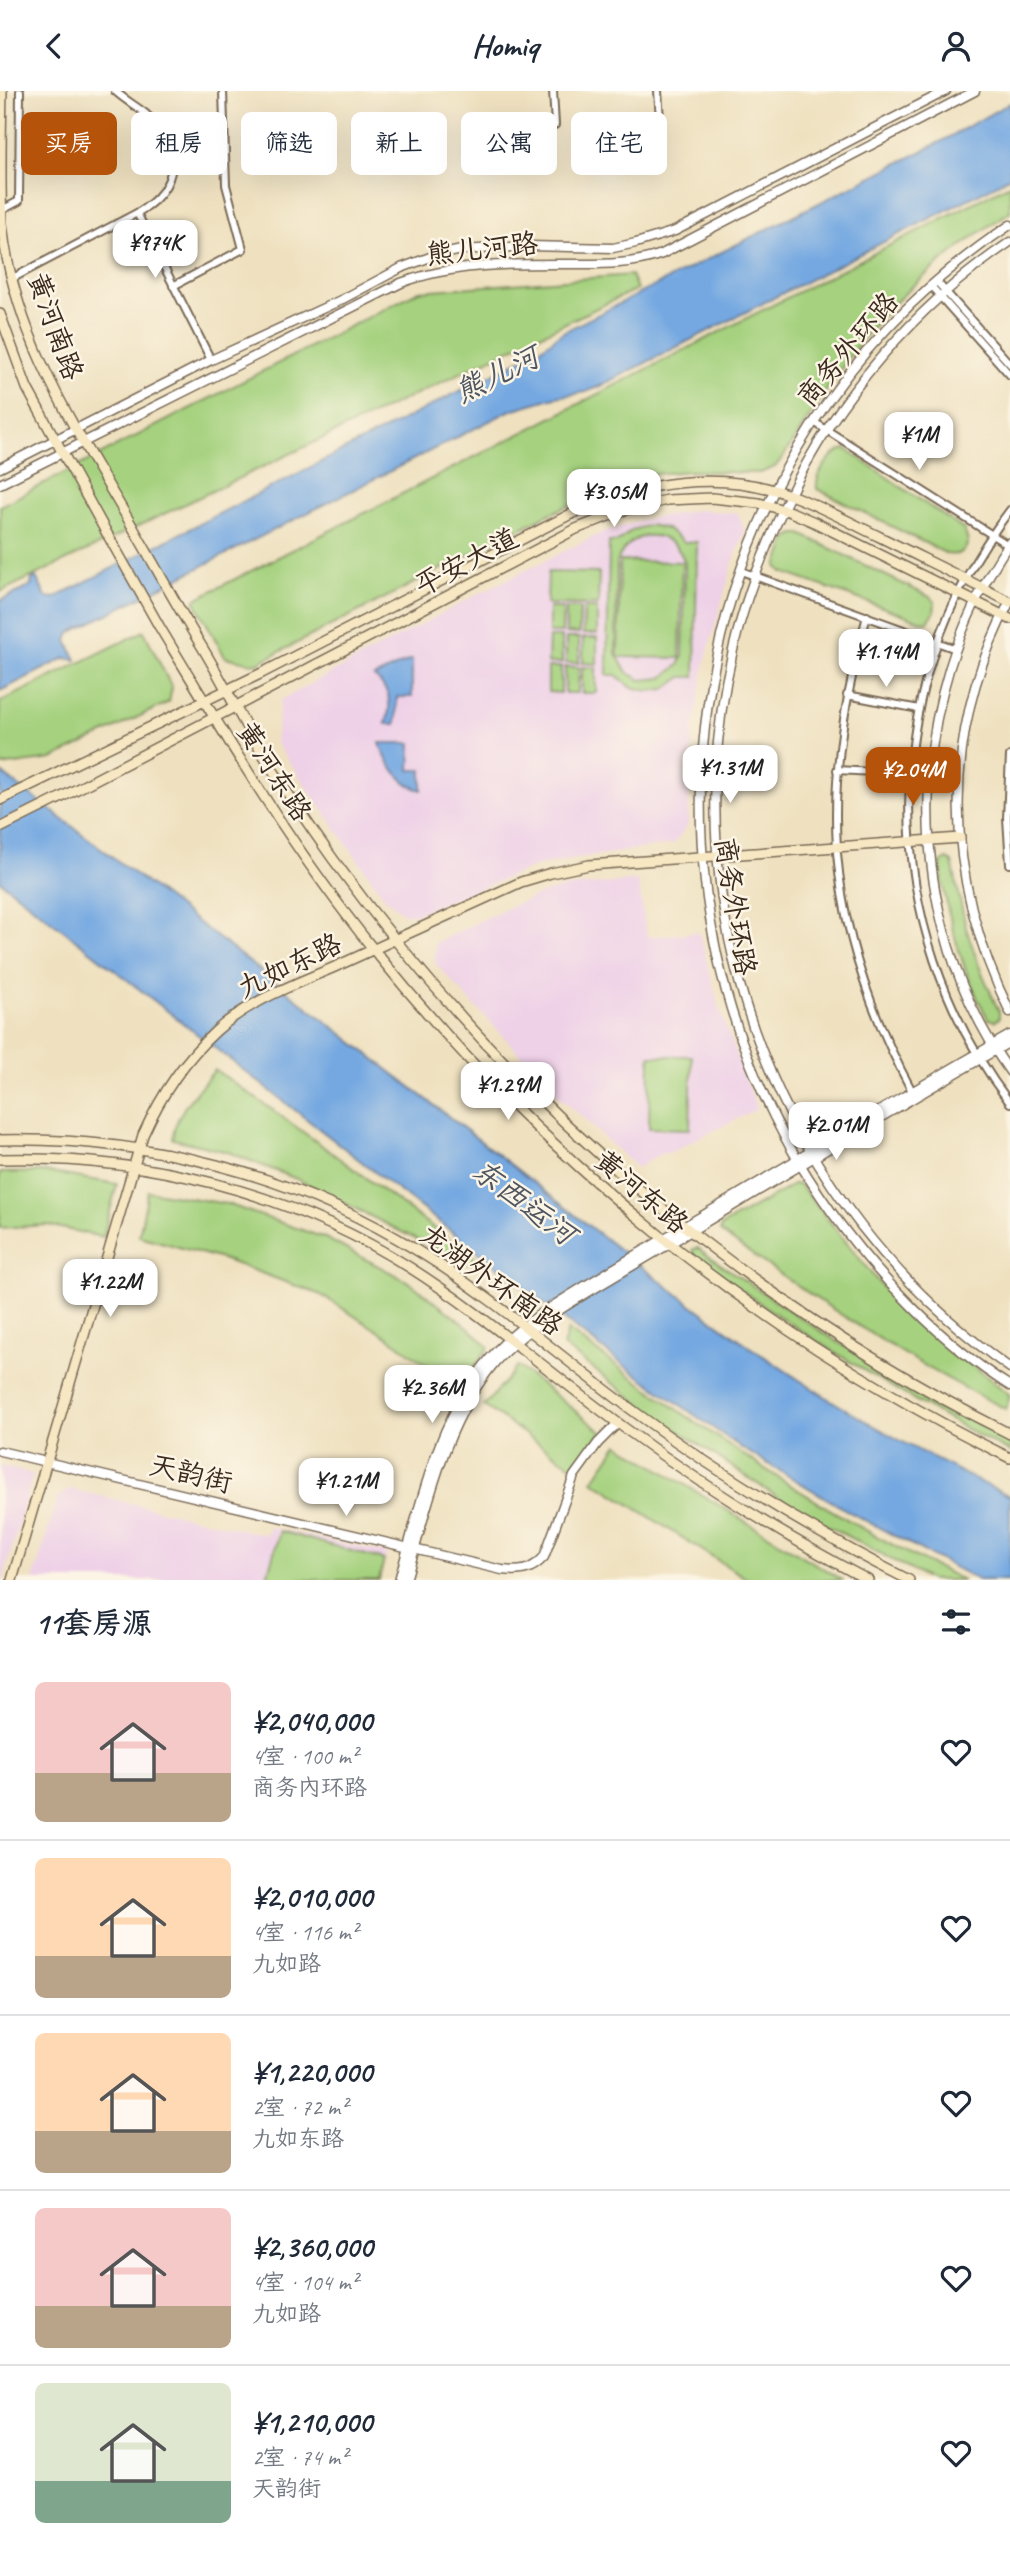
<!DOCTYPE html>
<html lang="zh">
<head>
<meta charset="utf-8">
<style>
	body { margin:0; font-family:Caveat,"LXGW WenKai TC",sans-serif; background:#f6f6f7; color:#1f2937; height:100vh; display:flex; flex-direction:column; font-size:26px; white-space:nowrap }
	* { box-sizing:border-box; margin:0 }
	p { font-size:23px; color:#747a83 }
	.icon { flex:none; width:38px; height:38px; fill:none; stroke:currentColor; stroke-width:2; stroke-linecap:round; stroke-linejoin:round }
	.map { position:relative; height:1489px; overflow:hidden }
	.panel { display:flex; flex-direction:column; background:#fff; flex:1 }
	.panel>* { flex:none }
	.banner { position:absolute; left:21px; top:21px; width:970px; height:63px; display:flex; gap:14px }
	.price { position:absolute; translate:-50% -60px; padding:0 16px; border-radius:14px; background:#fff; color:#222; font-size:23px; line-height:46px; filter:drop-shadow(0 2px 4px #0008) }
	.price::after { content:''; position:absolute; left:50%; top:42px; width:21px; height:16px; margin-left:-10px; background:inherit; clip-path:polygon(0 0,100% 0,50% 100%) }
	.price.active { background:#b45309; color:#fff }
	ul { padding:0; list-style:none }
	li { display:flex; align-items:center; gap:21px; height:175px; padding:0 35px }
	li+li { border-top:2px solid #e0e1e3 }
	li span { display:grid; place-items:center; flex:none; width:196px; height:140px; border-radius:10px; color:#555 }
	li>.icon { margin-inline-start:auto }
	span .icon { width:84px; height:84px; fill:#fffc; stroke-width:1 }
	li b { font-size:30px }
	h2 { display:flex; justify-content:space-between; align-items:center; height:84px; padding:0 35px; font-size:30px }
	.pill { padding:0 24px; border-radius:10px; background:#fff; box-shadow:0 7px 28px #0002; font-size:24px; line-height:63px }
	.pill.active { background:#b45309; color:#fff }
	header { display:flex; justify-content:space-between; align-items:center; height:91px; padding:0 35px; background:#fff; font-size:32px; font-weight:800 }
	.map>svg:first-child { display:block }
	.built { fill:#eed0e7 }
	.green { fill:#a6d27f; stroke:#707e4e; stroke-width:2; fill-rule:evenodd }
	.water { fill:#75a8e1; stroke:#586980; stroke-width:2 }
	.lines { fill:none; stroke-linecap:round; stroke-linejoin:round }
	.minor-casing { stroke:#7a6a57; stroke-width:10 }
	.tertiary-casing { stroke:#7a6a57; stroke-width:11 }
	.secondary-casing { stroke:#7a6a57; stroke-width:12 }
	.minor { stroke:#fff; stroke-width:6 }
	.tertiary { stroke:#fff; stroke-width:8 }
	.secondary { stroke:#f7e8c3; stroke-width:9 }
	.secondary-bridge-casing { stroke:#7a6a57; stroke-width:12; stroke-linecap:butt }
	.secondary-bridge { stroke:#f7e8c3; stroke-width:9 }
	.labels { text-anchor:middle; stroke-width:5; stroke-linejoin:round; paint-order:stroke }
	.street-label { font-size:28px; fill:#3b2a1e; stroke:#fcf5e5 }
	.water-label { font-size:30px; font-style:italic; fill:#4f5662; stroke:#fcf5e5 }
</style>
</head>
<body>
<header><svg class="icon" aria-label="back" viewBox="0 0 24 24"><path d="M15 5l-7 7 7 7"/></svg>Homiq<svg class="icon" aria-label="person" viewBox="0 0 24 24"><circle cx="12" cy="8" r="4"/><path d="M4 21q1-7 8-7t8 7"/></svg></header>
<div class="map">
<svg width="1010" height="1489" viewBox="0 0 1010 1489">
	<rect width="100%" height="100%" fill="#fcf5e5"/>
	<filter id="ink" filterUnits="userSpaceOnUse"><feTurbulence type="fractalNoise" baseFrequency=".0143" numOctaves="2"/><feDisplacementMap in="SourceGraphic" scale="14" xChannelSelector="R" yChannelSelector="G"/><feConvolveMatrix kernelMatrix="1 2 1 2 8 2 1 2 1" color-interpolation-filters="sRGB"/></filter>
	<filter id="wash" filterUnits="userSpaceOnUse"><feTurbulence type="fractalNoise" baseFrequency=".00686" numOctaves="4" result="noise"/><feDisplacementMap in="SourceGraphic" scale="28" xChannelSelector="R" yChannelSelector="G"/><feGaussianBlur stdDeviation="1.57" result="paint"/><feColorMatrix in="noise" values="0 0 0 0 0 0 0 0 0 0 0 0 0 0 0 0 0 1.4 0 .05"/><feComposite in="paint" operator="in"/></filter>
	<g filter="url(#wash)">
		<rect width="100%" height="100%" fill="#efe1c0"/>
		<g class="built">
			<polygon points="697,419 738,422 745,441 733,471 706,567 693,640 688,734 674,753 577,767 537,775 413,824 403,822 385,807 275,651 281,609 480,502 603,441 646,428"/>
			<polygon points="638,789 647,846 699,841 719,917 757,1018 671,1061 658,1064 637,1077 557,1003 435,872 435,852 502,819 541,803 563,797"/>
			<polygon points="0,1375 33,1383 3,1489 0,1489"/>
			<polygon points="70,1398 266,1444 269,1436 387,1462 379,1489 33,1489 58,1406"/>
		</g>
		<g class="green">
			<path d="M 1010,93 L 1010,121 C 962,151 895,205 861,250 C 833,287 809,327 783,366 L 775,376 L 760,382 L 689,380 L 643,384 L 626,389 L 545,425 L 256,573 L 225,566 L 194,509 Z"/>
			<polygon points="631,184 637,198 0,501 0,415 419,200"/>
			<path d="M 846,358 L 964,439 L 968,450 C 966,462 957,465 947,463 L 817,398 C 815,384 831,360 846,358 Z"/>
			<path d="M 650,434 L 667,438 L 684,451 L 697,451 L 695,586 L 682,586 L 665,598 L 649,600 L 631,596 L 616,584 L 607,584 L 609,451 L 617,451 L 632,439 ZM 645,445 C 665,443 680,454 685,473 L 683,564 L 679,574 L 662,587 L 641,589 L 627,581 L 616,563 L 617,471 C 622,457 631,449 645,445 Z"/>
			<polygon points="795,443 801,443 932,507 935,512 934,522 927,531 924,531 782,481 777,475 788,446"/>
			<polygon points="620,470 682,471 680,567 618,566"/>
			<polygon points="548,481 599,482 598,514 547,513"/>
			<polygon points="549,517 563,517 562,542 549,542"/>
			<polygon points="566,517 580,517 579,543 566,542"/>
			<polygon points="584,517 597,517 597,543 583,543"/>
			<polygon points="144,540 172,597 169,611 52,668 0,675 0,611"/>
			<polygon points="549,546 562,546 562,572 548,572"/>
			<rect x="566" y="547" width="13" height="25"/>
			<polygon points="583,547 597,547 597,573 583,572"/>
			<polygon points="548,576 561,576 561,602 548,601"/>
			<polygon points="565,576 579,576 578,602 565,602"/>
			<polygon points="582,576 596,577 596,602 582,602"/>
			<path d="M 947,768 L 952,771 L 966,837 L 979,875 L 999,921 L 999,927 L 995,930 L 988,928 C 963,882 948,831 941,779 L 941,772 Z"/>
			<polygon points="650,965 692,965 690,1038 649,1037"/>
			<path d="M 215,979 C 306,1040 392,1108 482,1172 L 463,1172 L 299,1089 L 228,1061 L 173,1048 C 173,1023 200,997 215,979 Z"/>
			<polygon points="46,1081 117,1093 103,1146 47,1134 0,1137 0,1082"/>
			<path d="M 795,1093 L 800,1094 L 888,1203 L 931,1241 L 1010,1304 L 1006,1318 C 904,1268 813,1207 720,1141 L 721,1135 Z"/>
			<polygon points="148,1100 227,1113 325,1147 409,1191 469,1237 489,1256 459,1296 383,1243 321,1204 225,1169 139,1145"/>
			<path d="M 698,1157 C 717,1172 737,1184 756,1197 C 839,1254 920,1304 1010,1349 L 1010,1361 C 898,1303 793,1239 692,1164 L 693,1158 Z"/>
			<path d="M 568,1239 C 692,1331 822,1424 963,1489 L 930,1489 L 792,1416 L 652,1322 L 563,1255 Z"/>
			<polygon points="518,1275 602,1341 573,1376 484,1315"/>
			<polygon points="618,1353 842,1489 749,1489 593,1390"/>
			<polygon points="280,1440 384,1469 379,1489 266,1489"/>
		</g>
		<g class="water">
			<polygon points="1010,12 1010,85 996,94 598,296 586,301 555,306 511,319 70,542 67,550 76,569 65,567 0,600 0,510 31,495 32,488 36,486 46,506 54,507 536,261 563,241 942,50"/>
			<path d="M 410,569 L 412,569 L 412,606 L 397,606 L 396,633 L 386,633 C 392,613 391,599 374,586 Z"/>
			<path d="M 380,652 L 411,652 L 410,679 L 422,679 L 422,699 C 402,695 385,670 380,652 Z"/>
			<path d="M 0,681 C 169,807 334,937 501,1066 C 609,1150 717,1239 834,1311 C 891,1346 950,1377 1010,1405 L 1010,1489 L 978,1489 L 851,1422 L 743,1358 L 622,1273 L 0,790 Z"/>
		</g>
	</g>
	<g filter="url(#ink)">
		<g class="lines">
			<g class="minor-casing">
				<g id="minor">
					<path d="M 115,0 C 125,9 136,15 146,23 C 184,56 180,97 137,122"/>
					<polyline points="553,0 555,34"/>
					<polyline points="658,0 660,28"/>
					<polyline points="171,56 224,53"/>
					<polyline points="2,119 19,110 20,0"/>
					<polyline points="13,187 137,122 211,269"/>
					<polyline points="937,191 1010,273"/>
					<polyline points="173,195 243,158 226,94 223,0"/>
					<polyline points="931,195 1010,284"/>
					<polyline points="814,331 1008,454"/>
					<path d="M 1010,419 C 875,595 876,836 1010,1012"/>
					<polyline points="741,480 956,558"/>
					<polyline points="847,604 919,618"/>
					<polyline points="1010,665 1007,727 1010,773"/>
					<polyline points="837,679 910,683"/>
					<path d="M 837,757 C 832,677 846,602 867,525"/>
					<path d="M 837,762 C 844,847 872,926 912,1000"/>
				</g>
			</g>
			<g class="tertiary-casing">
				<g id="tertiary">
					<path d="M 1010,134 C 680,352 603,804 833,1123 C 878,1186 944,1254 1010,1295"/>
					<path d="M 1010,151 C 915,215 836,307 787,410 C 764,458 745,507 733,559 C 669,831 782,1117 1010,1277"/>
					<polyline points="0,377 211,269 341,209 401,177 433,165 462,159 529,155 613,157 636,152 675,140 946,0"/>
					<path d="M 0,393 L 401,192 C 451,173 508,173 561,173 C 596,173 629,175 662,163 L 975,0"/>
					<path d="M 1010,451 C 903,608 899,824 1010,981"/>
					<path d="M 1010,510 C 939,645 944,786 1010,921"/>
					<path d="M 0,1360 L 502,1479 C 520,1481 531,1480 544,1466 L 574,1385 L 598,1352 L 618,1332"/>
					<path d="M 399,1489 C 421,1412 437,1327 492,1265 C 518,1235 551,1216 585,1195 C 618,1175 651,1155 685,1135 C 793,1071 901,1006 1010,944"/>
					<path d="M 406,1489 C 428,1414 444,1331 496,1270 C 521,1242 553,1223 585,1203 C 617,1184 649,1165 681,1146 C 790,1081 899,1014 1010,951"/>
				</g>
			</g>
			<g class="secondary-casing">
				<g id="secondary">
					<path d="M 2,0 C 1,44 0,88 2,132 C 12,239 71,331 124,421 C 149,464 173,508 199,551 C 216,578 230,607 246,635 C 273,681 302,725 333,768 C 511,1012 739,1207 1010,1343"/>
					<polyline points="0,223 27,297 105,439"/>
					<path d="M 159,535 C 226,646 292,758 374,859 C 546,1073 763,1246 1010,1367"/>
					<polyline points="58,708 576,438 621,420 667,409 712,407 759,412 791,421 814,431 1010,528"/>
					<path d="M 0,709 L 262,582 L 569,424 C 640,390 723,377 798,407 C 826,418 853,433 880,446 C 924,468 967,489 1010,511"/>
					<path d="M 0,1049 C 146,1046 294,1082 418,1160 C 496,1208 565,1270 639,1324 C 724,1386 815,1442 909,1489"/>
					<path d="M 0,1068 C 142,1064 289,1100 409,1176 C 485,1224 553,1285 626,1338 C 702,1394 784,1445 868,1489"/>
					<path d="M 12,1489 L 143,1044 C 161,1004 184,969 216,940 C 250,909 296,893 337,875 C 398,847 460,819 521,791 L 551,782 L 589,774 L 960,747"/>
				</g>
			</g>
			<use href="#minor" class="minor"/>
			<use href="#tertiary" class="tertiary"/>
			<use href="#secondary" class="secondary"/>
			<g class="secondary-bridge-casing">
				<g id="secondary-bridge">
					<polyline points="105,439 159,535"/>
					<polyline points="0,737 58,708"/>
				</g>
			</g>
			<use href="#secondary-bridge" class="secondary-bridge"/>
		</g>
	</g>
	<g class="labels">
		<g class="street-label">
			<text transform="translate(482 157) rotate(-6)" y="10">熊儿河路</text>
			<text transform="translate(56 235) rotate(70)" y="10">黄河南路</text>
			<text transform="translate(847 258) rotate(-50)" y="10">商务外环路</text>
			<text transform="translate(466 470) rotate(-28)" y="10">平安大道</text>
			<text transform="translate(275 680) rotate(57)" y="10">黄河东路</text>
			<text transform="translate(736 815) rotate(81)" y="10">商务外环路</text>
			<text transform="translate(289 874) rotate(-26)" y="10">九如东路</text>
			<text transform="translate(642 1100) rotate(40)" y="10">黄河东路</text>
			<text transform="translate(492 1188) rotate(36)" y="10">龙湖外环南路</text>
			<text transform="translate(191 1382) rotate(13)" y="10">天韵街</text>
		</g>
		<g class="water-label">
			<text transform="translate(497 283) rotate(-26)" y="10">熊儿河</text>
			<text transform="translate(524 1111) rotate(37)" y="10">东西运河</text>
		</g>
	</g>
</svg>
<b class="price" style="left:155px;top:189px">¥974K</b>
<b class="price" style="left:919px;top:381px">¥1M</b>
<b class="price" style="left:614px;top:438px">¥3.05M</b>
<b class="price" style="left:886px;top:598px">¥1.14M</b>
<b class="price" style="left:730px;top:714px">¥1.31M</b>
<b class="price active" style="left:913px;top:716px">¥2.04M</b>
<b class="price" style="left:508px;top:1031px">¥1.29M</b>
<b class="price" style="left:836px;top:1071px">¥2.01M</b>
<b class="price" style="left:110px;top:1228px">¥1.22M</b>
<b class="price" style="left:432px;top:1334px">¥2.36M</b>
<b class="price" style="left:346px;top:1427px">¥1.21M</b>
<div class="banner">
<a class="pill active">买房</a>
<a class="pill">租房</a>
<a class="pill">筛选</a>
<a class="pill">新上</a>
<a class="pill">公寓</a>
<a class="pill">住宅</a>
</div>
</div>
<section class="panel">
<h2>11套房源<svg class="icon" aria-label="filters" viewBox="0 0 24 24"><path d="M4 7h16M4 17h16"/><circle cx="9" cy="7" r="2"/><circle cx="15" cy="17" r="2"/></svg></h2>
<ul>
<li><span style="background:linear-gradient(#f6c9c9 65%,#b9a48a 0)"><svg class="icon" aria-label="home" viewBox="0 0 24 24"><path d="M3 11l9-7 9 7M6 9v11h12V9"/></svg></span><div><b>¥2,040,000</b><p>4室 · 100 m²</p><p>商务内环路</p></div><svg class="icon" aria-label="heart" viewBox="0 0 24 24"><path d="M12 20l-8-8c-3-5 5-10 8-4 3-6 11-1 8 4z"/></svg></li>
<li><span style="background:linear-gradient(#ffd9b3 70%,#b9a48a 0)"><svg class="icon" aria-label="home" viewBox="0 0 24 24"><path d="M3 11l9-7 9 7M6 9v11h12V9"/></svg></span><div><b>¥2,010,000</b><p>4室 · 116 m²</p><p>九如路</p></div><svg class="icon" aria-label="heart" viewBox="0 0 24 24"><path d="M12 20l-8-8c-3-5 5-10 8-4 3-6 11-1 8 4z"/></svg></li>
<li><span style="background:linear-gradient(#ffd9b3 70%,#b9a48a 0)"><svg class="icon" aria-label="home" viewBox="0 0 24 24"><path d="M3 11l9-7 9 7M6 9v11h12V9"/></svg></span><div><b>¥1,220,000</b><p>2室 · 72 m²</p><p>九如东路</p></div><svg class="icon" aria-label="heart" viewBox="0 0 24 24"><path d="M12 20l-8-8c-3-5 5-10 8-4 3-6 11-1 8 4z"/></svg></li>
<li><span style="background:linear-gradient(#f6c9c9 70%,#b9a48a 0)"><svg class="icon" aria-label="home" viewBox="0 0 24 24"><path d="M3 11l9-7 9 7M6 9v11h12V9"/></svg></span><div><b>¥2,360,000</b><p>4室 · 104 m²</p><p>九如路</p></div><svg class="icon" aria-label="heart" viewBox="0 0 24 24"><path d="M12 20l-8-8c-3-5 5-10 8-4 3-6 11-1 8 4z"/></svg></li>
<li><span style="background:linear-gradient(#dfe7d0 70%,#7fa58c 0)"><svg class="icon" aria-label="home" viewBox="0 0 24 24"><path d="M3 11l9-7 9 7M6 9v11h12V9"/></svg></span><div><b>¥1,210,000</b><p>2室 · 74 m²</p><p>天韵街</p></div><svg class="icon" aria-label="heart" viewBox="0 0 24 24"><path d="M12 20l-8-8c-3-5 5-10 8-4 3-6 11-1 8 4z"/></svg></li>
</ul>
</section>
</body>
</html>
